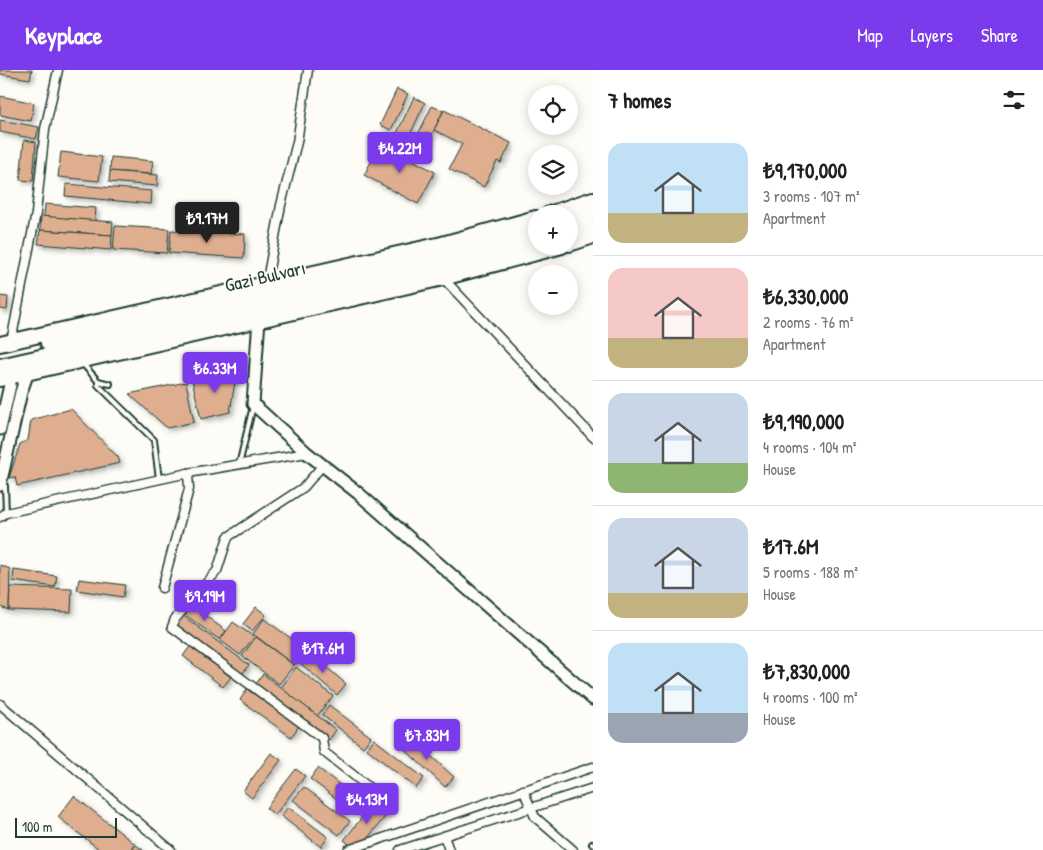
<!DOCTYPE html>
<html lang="en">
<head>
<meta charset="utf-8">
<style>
	body { margin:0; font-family:"Patrick Hand",sans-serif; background:#f2f2f2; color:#202124; height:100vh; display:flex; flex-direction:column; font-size:19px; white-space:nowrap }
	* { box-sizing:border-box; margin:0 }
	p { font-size:16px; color:#757577 }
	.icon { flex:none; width:28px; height:28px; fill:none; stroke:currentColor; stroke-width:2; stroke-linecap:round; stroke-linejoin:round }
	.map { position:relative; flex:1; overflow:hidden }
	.drawer { display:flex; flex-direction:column; background:#fff; width:450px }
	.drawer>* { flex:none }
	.fabs { position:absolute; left:528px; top:15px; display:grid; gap:10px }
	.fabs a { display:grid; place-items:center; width:50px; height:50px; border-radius:50%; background:#fff; box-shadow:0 2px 12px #0003; font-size:25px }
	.scale { position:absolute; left:15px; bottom:12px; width:102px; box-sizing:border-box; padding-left:5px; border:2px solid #1f3d34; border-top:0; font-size:14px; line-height:18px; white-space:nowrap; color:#1f3d34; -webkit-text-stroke:4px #fdfcf7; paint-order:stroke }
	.price { position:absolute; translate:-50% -42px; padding:0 11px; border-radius:5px; background:#7c3aed; color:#fff; font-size:16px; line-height:32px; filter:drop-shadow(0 1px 2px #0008) }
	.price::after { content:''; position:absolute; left:50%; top:30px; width:15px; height:11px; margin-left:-8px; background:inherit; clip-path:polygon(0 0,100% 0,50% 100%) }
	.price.on { background:#222; color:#fff }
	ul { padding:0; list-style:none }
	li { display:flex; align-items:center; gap:15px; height:125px; padding:0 15px }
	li+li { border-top:1px solid #e0e0e0 }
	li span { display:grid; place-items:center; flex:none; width:140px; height:100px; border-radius:15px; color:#555 }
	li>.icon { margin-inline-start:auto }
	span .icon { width:60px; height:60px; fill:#fffc; stroke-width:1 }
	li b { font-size:21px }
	h2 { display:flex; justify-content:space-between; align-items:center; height:60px; padding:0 15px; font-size:21px }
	header { display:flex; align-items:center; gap:30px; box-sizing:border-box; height:70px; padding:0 25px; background:#7c3aed; color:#fff }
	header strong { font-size:24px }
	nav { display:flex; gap:28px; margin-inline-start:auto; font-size:18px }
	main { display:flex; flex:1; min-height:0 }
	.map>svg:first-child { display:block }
	.building { fill:#deae8f; stroke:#1f3d34; filter:url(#shadow) }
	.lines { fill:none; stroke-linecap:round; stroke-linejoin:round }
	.lane-casing { stroke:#1f3d34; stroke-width:8 }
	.street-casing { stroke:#1f3d34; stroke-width:11 }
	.secondary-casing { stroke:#1f3d34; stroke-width:15 }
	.highway-casing { stroke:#1f3d34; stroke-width:18 }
	.lane { stroke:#fdfcf7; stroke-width:4 }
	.street { stroke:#fdfcf7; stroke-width:8 }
	.secondary { stroke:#fdfcf7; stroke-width:11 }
	.highway { stroke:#fdfcf7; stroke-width:14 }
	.labels { text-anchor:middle; stroke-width:4; stroke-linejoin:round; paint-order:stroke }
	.street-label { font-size:19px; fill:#1f3d34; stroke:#fdfcf7 }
</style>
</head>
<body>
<header>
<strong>Keyplace</strong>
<nav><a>Map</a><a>Layers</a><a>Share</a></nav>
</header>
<main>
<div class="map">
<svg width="593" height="780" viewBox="0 0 593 780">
	<defs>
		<filter id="shadow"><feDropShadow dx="3" dy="3" stdDeviation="2.5" flood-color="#0004"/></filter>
	</defs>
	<rect width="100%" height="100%" fill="#fdfcf7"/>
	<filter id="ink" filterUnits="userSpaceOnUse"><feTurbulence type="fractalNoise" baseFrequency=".02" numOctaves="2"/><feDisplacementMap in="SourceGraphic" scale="10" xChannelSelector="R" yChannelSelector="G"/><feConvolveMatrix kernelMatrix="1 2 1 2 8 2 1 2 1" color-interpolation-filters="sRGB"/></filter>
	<g filter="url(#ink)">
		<g class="building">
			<polygon points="0,0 32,0 30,9 0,4"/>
			<polygon points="397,19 408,24 391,60 380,55"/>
			<polygon points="0,26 34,33 31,51 0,45"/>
			<polygon points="414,27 425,33 407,71 396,65"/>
			<polygon points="432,36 443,41 425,80 413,74"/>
			<polygon points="444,40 511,73 501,93 497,91 484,117 449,99 462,74 434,60"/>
			<polygon points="0,50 39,57 36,69 0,62"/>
			<polygon points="24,70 36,72 33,111 20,110"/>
			<polygon points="381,73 435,102 418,134 364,105"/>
			<polygon points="61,82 102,87 99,111 58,107"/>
			<polygon points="111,87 153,91 151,104 110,101"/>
			<polygon points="110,101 158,105 157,116 109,112"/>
			<polygon points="66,114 152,121 151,134 65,126"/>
			<polygon points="45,134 96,138 95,151 44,147"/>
			<polygon points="41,146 113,152 112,165 40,160"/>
			<polygon points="115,156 169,159 167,183 113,180"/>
			<polygon points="40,160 112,165 111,180 38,174"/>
			<polygon points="171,160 245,164 244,188 169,183"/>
			<polygon points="0,226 8,227 7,240 0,239"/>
			<polygon points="237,300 230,342 201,349 192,310"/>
			<polygon points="186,312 194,352 167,358 129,324"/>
			<polygon points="71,339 118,387 120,393 17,416 15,407 9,408 20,374 28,370 31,350"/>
			<polygon points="0,495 10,499 9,540 0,537"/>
			<polygon points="14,500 57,506 55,517 13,511"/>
			<polygon points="79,509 125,515 123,527 77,520"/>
			<polygon points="10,517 72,519 71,542 9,540"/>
			<polygon points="191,535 226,561 220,570 184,544"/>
			<polygon points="256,537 266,545 252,561 243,554"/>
			<polygon points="182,545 249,595 242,604 175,556"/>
			<polygon points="264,549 306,579 294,595 253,564"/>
			<polygon points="233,552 254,567 240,585 220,570"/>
			<polygon points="256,567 294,595 279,614 242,586"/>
			<polygon points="191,575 231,607 223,617 183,586"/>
			<polygon points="309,582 346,614 337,625 300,593"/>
			<polygon points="296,597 333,626 317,646 281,618"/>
			<polygon points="263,604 336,660 329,670 256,614"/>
			<polygon points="247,619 299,656 291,667 240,630"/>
			<polygon points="329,635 371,667 363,677 322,645"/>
			<polygon points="408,665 454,707 445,717 399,674"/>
			<polygon points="374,669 424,708 416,718 367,679"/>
			<polygon points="271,683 281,690 252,728 243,721"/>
			<polygon points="318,698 364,733 356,743 310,709"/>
			<polygon points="296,699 305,706 275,745 266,738"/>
			<polygon points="304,717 350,751 339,765 293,730"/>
			<polygon points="74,726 135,774 131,780 100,780 58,747"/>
			<polygon points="374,732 388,743 367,769 350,775 344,770"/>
			<polygon points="288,737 328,767 321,777 281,746"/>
			<polygon points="136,775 143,780 132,780"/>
		</g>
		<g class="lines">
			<g class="lane-casing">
				<g id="lane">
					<polyline points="83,294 98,311 110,314"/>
					<polyline points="98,311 98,315 154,370 159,409"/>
					<polyline points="239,395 253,336"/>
					<polyline points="5,416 6,443"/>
					<polyline points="592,774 593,775"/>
				</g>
			</g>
			<g class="street-casing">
				<g id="street">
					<polyline points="443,208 593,367"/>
					<polyline points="266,215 281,135 297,72 308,0"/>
					<polyline points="11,272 36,143 45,59 58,0"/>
					<polyline points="322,396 304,417 228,467 217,501 175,549 172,557 322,668 324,682 371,719"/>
					<polyline points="0,447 6,443 188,403 307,383"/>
					<polyline points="162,518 189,419 188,403"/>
					<polyline points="0,634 171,780"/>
					<polyline points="523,720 535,747 573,780"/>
					<polyline points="444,766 449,780"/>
					<polyline points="348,780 593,697"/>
					<polyline points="400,780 593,718"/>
				</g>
			</g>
			<g class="secondary-casing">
				<g id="secondary">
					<polyline points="259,249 253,334 307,383 358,423 593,629"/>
					<polyline points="0,359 10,315 9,307"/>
					<polyline points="0,415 21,322 28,302"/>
				</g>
			</g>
			<g class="highway-casing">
				<g id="highway">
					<polyline points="549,144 593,129"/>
					<polyline points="569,149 593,141"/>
					<polyline points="569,163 593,155"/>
					<polyline points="569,174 593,166"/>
					<polyline points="48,273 491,173 536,159"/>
					<polyline points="0,274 442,174 536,148"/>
					<polyline points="0,296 497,184 536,172"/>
					<polyline points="0,309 443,208 562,176"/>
				</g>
			</g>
			<use href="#lane" class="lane"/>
			<use href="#street" class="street"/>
			<use href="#secondary" class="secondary"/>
			<use href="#highway" class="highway"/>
		</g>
	</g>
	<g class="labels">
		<g class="street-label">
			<text transform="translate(265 206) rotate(-13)" y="7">Gazi Bulvarı</text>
		</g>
	</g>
</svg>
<div class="fabs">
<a><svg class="icon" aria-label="locate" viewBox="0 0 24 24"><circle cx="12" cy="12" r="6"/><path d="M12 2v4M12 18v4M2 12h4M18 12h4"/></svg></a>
<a><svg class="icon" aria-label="layers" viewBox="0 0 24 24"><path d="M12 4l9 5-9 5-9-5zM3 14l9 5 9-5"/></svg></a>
<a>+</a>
<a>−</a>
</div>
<div class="scale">100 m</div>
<b class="price" style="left:400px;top:104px">₺4.22M</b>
<b class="price on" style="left:207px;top:174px">₺9.17M</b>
<b class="price" style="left:215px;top:324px">₺6.33M</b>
<b class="price" style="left:205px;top:552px">₺9.19M</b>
<b class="price" style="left:323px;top:604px">₺17.6M</b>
<b class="price" style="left:427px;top:691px">₺7.83M</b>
<b class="price" style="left:367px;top:755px">₺4.13M</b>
</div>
<section class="drawer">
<h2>7 homes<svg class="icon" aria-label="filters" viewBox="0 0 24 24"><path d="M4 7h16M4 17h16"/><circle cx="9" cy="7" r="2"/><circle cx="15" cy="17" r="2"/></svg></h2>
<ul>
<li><span style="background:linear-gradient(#bfe0f5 70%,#c2b280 0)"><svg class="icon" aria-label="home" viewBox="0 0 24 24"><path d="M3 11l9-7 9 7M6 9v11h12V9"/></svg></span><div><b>₺9,170,000</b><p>3 rooms · 107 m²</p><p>Apartment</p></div></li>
<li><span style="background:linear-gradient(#f6c9c9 70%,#c2b280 0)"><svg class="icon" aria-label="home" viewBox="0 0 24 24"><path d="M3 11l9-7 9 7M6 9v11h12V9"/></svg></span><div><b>₺6,330,000</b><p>2 rooms · 76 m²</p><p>Apartment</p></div></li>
<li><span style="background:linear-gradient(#c9d6e8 70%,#8fb573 0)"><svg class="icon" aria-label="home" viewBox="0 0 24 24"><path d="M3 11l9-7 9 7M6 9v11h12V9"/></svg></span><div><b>₺9,190,000</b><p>4 rooms · 104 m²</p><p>House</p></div></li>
<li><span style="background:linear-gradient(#c9d6e8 75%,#c2b280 0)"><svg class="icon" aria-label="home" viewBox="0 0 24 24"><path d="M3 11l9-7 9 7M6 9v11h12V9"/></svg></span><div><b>₺17.6M</b><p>5 rooms · 188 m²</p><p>House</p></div></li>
<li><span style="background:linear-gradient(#bfe0f5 70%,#9aa5b1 0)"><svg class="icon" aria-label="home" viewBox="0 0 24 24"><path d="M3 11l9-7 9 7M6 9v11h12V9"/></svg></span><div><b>₺7,830,000</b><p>4 rooms · 100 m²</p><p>House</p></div></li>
</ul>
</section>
</main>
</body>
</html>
